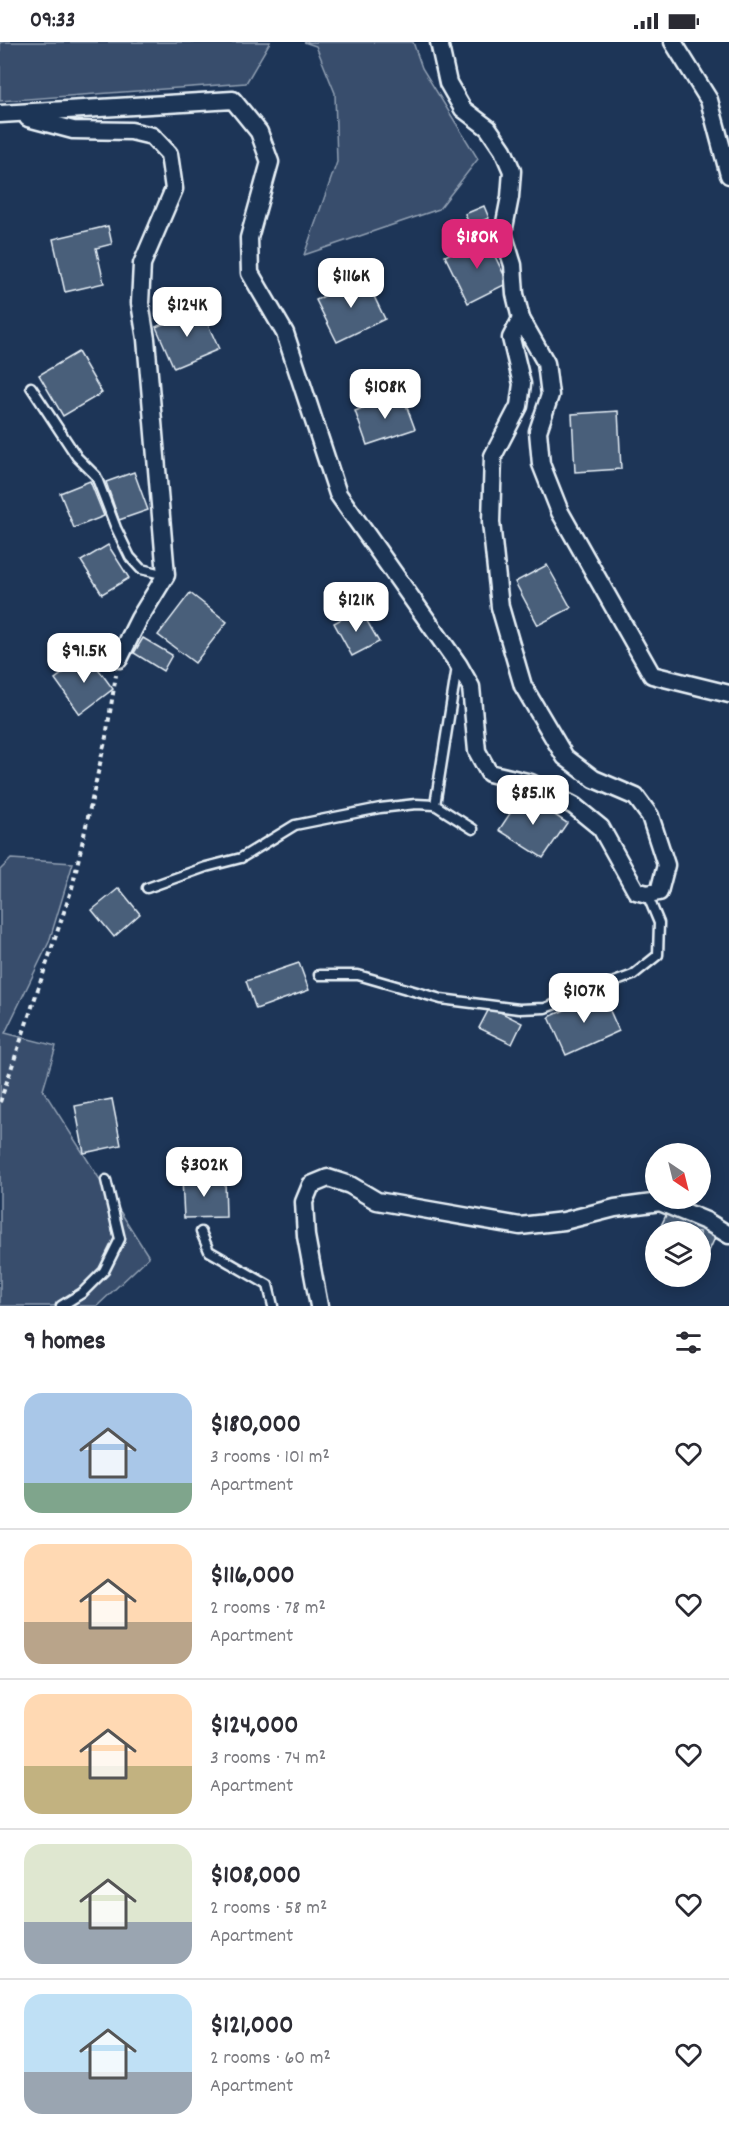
<!DOCTYPE html>
<html lang="en">
<head>
<meta charset="utf-8">
<style>
	body { margin:0; font-family:Dekko,sans-serif; background:#f2f2f3; color:#2b2b33; height:100vh; display:flex; flex-direction:column; font-size:22px; white-space:nowrap }
	* { box-sizing:border-box; margin:0 }
	p { font-size:20px; color:#7c7c81 }
	.icon { flex:none; width:33px; height:33px; fill:none; stroke:currentColor; stroke-width:2; stroke-linecap:round; stroke-linejoin:round }
	.map { position:relative; height:1264px; overflow:hidden }
	.details { display:flex; flex-direction:column; background:#fff; flex:1 }
	.details>* { flex:none }
	.needle { width:39px; rotate:145deg }
	.fabs { position:absolute; left:645px; top:1101px; display:grid; gap:12px }
	.fabs a { display:grid; place-items:center; width:66px; height:66px; border-radius:50%; background:#fff; box-shadow:0 3px 15px #0003; font-size:30px }
	.price { position:absolute; translate:-50% -51px; padding:0 14px; border-radius:12px; background:#fff; color:#222; font-size:20px; line-height:39px; filter:drop-shadow(0 2px 3px #0008) }
	.price::after { content:''; position:absolute; left:50%; top:36px; width:18px; height:14px; margin-left:-9px; background:inherit; clip-path:polygon(0 0,100% 0,50% 100%) }
	.price.selected { background:#db2777; color:#fff }
	ul { padding:0; list-style:none }
	li { display:flex; align-items:center; gap:18px; height:150px; padding:0 24px }
	li+li { border-top:2px solid #e1e1e2 }
	li span { display:grid; place-items:center; flex:none; width:168px; height:120px; border-radius:18px; color:#555 }
	li>.icon { margin-inline-start:auto }
	span .icon { width:72px; height:72px; fill:#fffc; stroke-width:1 }
	li b { font-size:26px }
	h2 { display:flex; justify-content:space-between; align-items:center; height:72px; padding:0 24px; font-size:26px }
	.status { display:flex; justify-content:space-between; align-items:center; height:42px; padding:0 30px; background:#fff; direction:ltr }
	.status svg { height:16px; fill:currentColor }
	.map>svg:first-child { display:block }
	.green { fill:#374d6c; stroke:#909fb2; stroke-width:1.5 }
	.building { fill:#495e7a; stroke:#e8f1f8; stroke-width:1.5 }
	.lines { fill:none; stroke-linecap:round; stroke-linejoin:round }
	.lane-casing { stroke:#e8f1f8; stroke-width:13 }
	.street-casing { stroke:#e8f1f8; stroke-width:21 }
	.path { stroke:#e8f1f8; stroke-width:4; stroke-dasharray:4.5 4.5; stroke-linecap:butt }
	.lane { stroke:#1d3557; stroke-width:8 }
	.street { stroke:#1d3557; stroke-width:16 }
</style>
</head>
<body>
<div class="status"><b>09:33</b><svg viewBox="0 0 49 12"><path d="M0 12V9h3v3zM5 12V6h3v6zM10 12V3h3v9zM15 12V0h3v12zM26 1h20v11H26zM47 4h2v5h-2z"/></svg></div>
<div class="map">
<svg width="729" height="1264" viewBox="0 0 729 1264">
	<rect width="100%" height="100%" fill="#1d3557"/>
	<filter id="ink" filterUnits="userSpaceOnUse"><feTurbulence type="fractalNoise" baseFrequency=".0167" numOctaves="2"/><feDisplacementMap in="SourceGraphic" scale="12" xChannelSelector="R" yChannelSelector="G"/><feConvolveMatrix kernelMatrix="1 2 1 2 8 2 1 2 1" color-interpolation-filters="sRGB"/></filter>
	<g filter="url(#ink)">
		<g class="green">
			<polygon points="0,0 270,0 246,41 0,59"/>
			<polygon points="304,0 413,0 422,26 478,117 439,167 304,213 337,120 335,51 316,4"/>
			<polygon points="11,817 73,821 49,900 5,991 56,1004 43,1048 149,1215 97,1264 0,1264 0,828"/>
		</g>
		<g class="building">
			<polygon points="484,164 489,176 470,184 465,172"/>
			<polygon points="108,184 112,202 96,206 104,241 65,250 53,197"/>
			<polygon points="485,194 508,241 468,261 445,214"/>
			<polygon points="364,234 385,277 337,300 316,258"/>
			<polygon points="200,265 219,307 174,326 156,285"/>
			<polygon points="78,310 102,351 63,374 39,333"/>
			<polygon points="402,352 415,387 367,403 355,369"/>
			<polygon points="618,369 621,427 575,430 572,372"/>
			<polygon points="134,430 148,468 119,478 106,440"/>
			<polygon points="90,439 104,474 74,486 60,451"/>
			<polygon points="108,503 129,536 102,552 81,519"/>
			<polygon points="547,523 571,566 538,583 515,540"/>
			<polygon points="190,551 227,580 195,621 158,593"/>
			<polygon points="360,567 379,600 352,614 334,581"/>
			<polygon points="143,596 172,613 163,629 134,611"/>
			<polygon points="88,613 113,647 80,672 55,637"/>
			<polygon points="523,752 567,781 543,816 499,788"/>
			<polygon points="119,846 140,872 114,895 92,868"/>
			<polygon points="299,921 309,948 256,967 246,939"/>
			<polygon points="602,951 619,989 566,1013 549,975"/>
			<polygon points="490,965 522,981 512,1002 479,986"/>
			<polygon points="112,1057 121,1103 84,1111 75,1064"/>
			<polygon points="225,1136 226,1175 184,1176 182,1137"/>
			<polygon points="669,1167 718,1189 705,1218 700,1216 700,1190 658,1190"/>
		</g>
		<g class="lines">
			<g class="lane-casing">
				<g id="lane">
					<polyline points="31,345 77,415 96,434 116,486 130,515 141,527 166,533"/>
					<polyline points="435,763 457,625"/>
					<polyline points="147,846 206,825 241,816 295,783 380,766 416,762 435,763 473,787"/>
					<polyline points="319,933 358,933 441,957 519,967 545,966 633,933 658,913 659,881 647,852"/>
					<polyline points="201,1190 209,1209 268,1243 273,1264"/>
					<polyline points="61,1264 82,1251 104,1229 120,1197 106,1138"/>
				</g>
			</g>
			<g class="street-casing">
				<g id="street">
					<polyline points="439,0 448,41 463,67 488,86 503,108 512,129 510,155 503,191 513,223 515,252 521,277"/>
					<polyline points="673,0 709,58 729,133"/>
					<polyline points="0,72 233,58 259,90 270,120 249,196 250,231 285,291 338,452 458,622 471,645 477,709 489,731 531,741 574,764 601,786 636,849 647,852 659,850 666,823 650,774 636,755 594,737 565,715 523,644 500,565 491,480 493,414 519,364 522,342 511,296 521,277 546,321 550,353 538,389 541,422 560,470 652,633 729,652"/>
					<polyline points="28,76 73,88 131,89 152,94 169,112 174,147 142,222 140,261 146,297 166,533 139,577 119,617"/>
					<polyline points="319,1264 306,1194 304,1160 311,1143 328,1136 350,1143 377,1159 520,1184 564,1179 615,1166 660,1160 706,1179 729,1193"/>
				</g>
			</g>
			<polyline class="path" points="0,1060 72,846 106,695 116,633"/>
			<use href="#lane" class="lane"/>
			<use href="#street" class="street"/>
		</g>
	</g>
</svg>
<div class="fabs">
<a><svg class="needle" viewBox="-14 -14 28 28"><path d="M0-13l5 13h-10z" fill="#e53935"/><path d="M0 13l5-13h-10z" fill="#7c7c81"/></svg></a>
<a><svg class="icon" aria-label="layers" viewBox="0 0 24 24"><path d="M12 4l9 5-9 5-9-5zM3 14l9 5 9-5"/></svg></a>
</div>
<b class="price selected" style="left:477px;top:228px">$180K</b>
<b class="price" style="left:351px;top:267px">$116K</b>
<b class="price" style="left:187px;top:296px">$124K</b>
<b class="price" style="left:385px;top:378px">$108K</b>
<b class="price" style="left:356px;top:591px">$121K</b>
<b class="price" style="left:84px;top:642px">$91.5K</b>
<b class="price" style="left:533px;top:784px">$85.1K</b>
<b class="price" style="left:584px;top:982px">$107K</b>
<b class="price" style="left:204px;top:1156px">$302K</b>
</div>
<section class="details">
<h2>9 homes<svg class="icon" aria-label="filters" viewBox="0 0 24 24"><path d="M4 7h16M4 17h16"/><circle cx="9" cy="7" r="2"/><circle cx="15" cy="17" r="2"/></svg></h2>
<ul>
<li><span style="background:linear-gradient(#a9c7e8 75%,#7fa58c 0)"><svg class="icon" aria-label="home" viewBox="0 0 24 24"><path d="M3 11l9-7 9 7M6 9v11h12V9"/></svg></span><div><b>$180,000</b><p>3 rooms · 101 m²</p><p>Apartment</p></div><svg class="icon" aria-label="heart" viewBox="0 0 24 24"><path d="M12 20l-8-8c-3-5 5-10 8-4 3-6 11-1 8 4z"/></svg></li>
<li><span style="background:linear-gradient(#ffd9b3 65%,#b9a48a 0)"><svg class="icon" aria-label="home" viewBox="0 0 24 24"><path d="M3 11l9-7 9 7M6 9v11h12V9"/></svg></span><div><b>$116,000</b><p>2 rooms · 78 m²</p><p>Apartment</p></div><svg class="icon" aria-label="heart" viewBox="0 0 24 24"><path d="M12 20l-8-8c-3-5 5-10 8-4 3-6 11-1 8 4z"/></svg></li>
<li><span style="background:linear-gradient(#ffd9b3 60%,#c2b280 0)"><svg class="icon" aria-label="home" viewBox="0 0 24 24"><path d="M3 11l9-7 9 7M6 9v11h12V9"/></svg></span><div><b>$124,000</b><p>3 rooms · 74 m²</p><p>Apartment</p></div><svg class="icon" aria-label="heart" viewBox="0 0 24 24"><path d="M12 20l-8-8c-3-5 5-10 8-4 3-6 11-1 8 4z"/></svg></li>
<li><span style="background:linear-gradient(#dfe7d0 65%,#9aa5b1 0)"><svg class="icon" aria-label="home" viewBox="0 0 24 24"><path d="M3 11l9-7 9 7M6 9v11h12V9"/></svg></span><div><b>$108,000</b><p>2 rooms · 58 m²</p><p>Apartment</p></div><svg class="icon" aria-label="heart" viewBox="0 0 24 24"><path d="M12 20l-8-8c-3-5 5-10 8-4 3-6 11-1 8 4z"/></svg></li>
<li><span style="background:linear-gradient(#bfe0f5 65%,#9aa5b1 0)"><svg class="icon" aria-label="home" viewBox="0 0 24 24"><path d="M3 11l9-7 9 7M6 9v11h12V9"/></svg></span><div><b>$121,000</b><p>2 rooms · 60 m²</p><p>Apartment</p></div><svg class="icon" aria-label="heart" viewBox="0 0 24 24"><path d="M12 20l-8-8c-3-5 5-10 8-4 3-6 11-1 8 4z"/></svg></li>
</ul>
</section>
</body>
</html>
